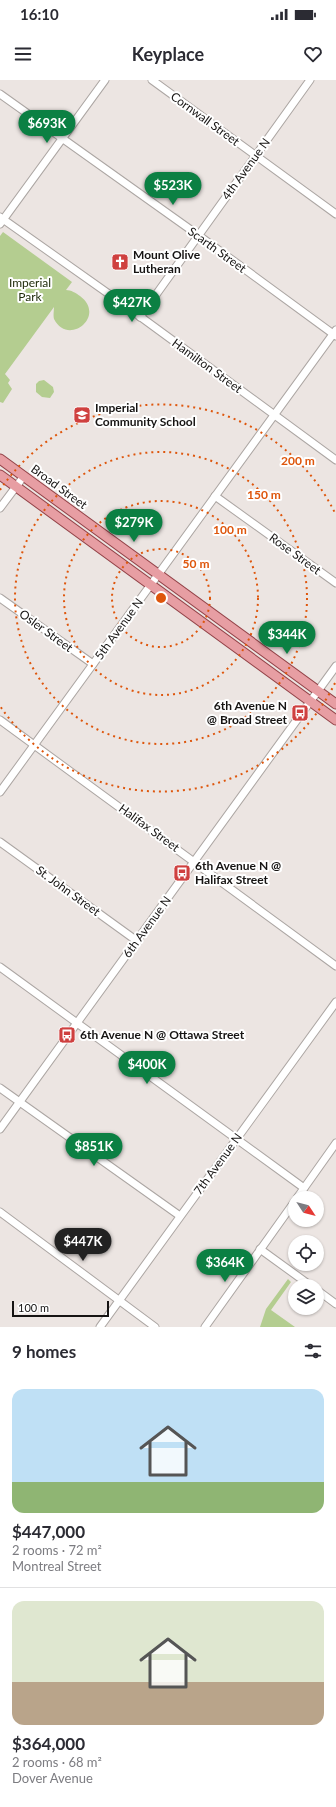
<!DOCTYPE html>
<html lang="en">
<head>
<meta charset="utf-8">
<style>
	body { margin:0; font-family:Lato,sans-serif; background:#f7f7f7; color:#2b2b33; height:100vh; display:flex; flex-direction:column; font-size:15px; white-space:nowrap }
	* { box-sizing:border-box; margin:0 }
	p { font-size:13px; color:#7c7c81 }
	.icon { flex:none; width:22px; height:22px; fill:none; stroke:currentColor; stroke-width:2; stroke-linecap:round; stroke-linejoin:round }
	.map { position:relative; height:1247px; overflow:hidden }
	.drawer { display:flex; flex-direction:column; background:#fff; flex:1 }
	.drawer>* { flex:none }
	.needle { width:26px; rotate:126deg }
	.buttons { position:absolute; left:288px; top:1111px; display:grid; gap:8px }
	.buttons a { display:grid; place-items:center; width:36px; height:36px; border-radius:50%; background:#fff; box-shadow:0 1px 3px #0004; font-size:20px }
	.scale { position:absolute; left:12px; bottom:10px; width:97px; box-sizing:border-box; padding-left:4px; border:2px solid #161413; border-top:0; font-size:11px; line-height:14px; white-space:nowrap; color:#161413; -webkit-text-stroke:3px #fff; paint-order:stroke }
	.price { position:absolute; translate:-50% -34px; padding:0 9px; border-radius:14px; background:#0b8043; color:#fff; font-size:13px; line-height:26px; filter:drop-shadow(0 1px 2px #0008) }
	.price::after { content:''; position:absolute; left:50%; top:24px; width:12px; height:9px; margin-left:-6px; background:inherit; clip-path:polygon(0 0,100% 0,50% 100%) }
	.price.active { background:#222; color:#fff }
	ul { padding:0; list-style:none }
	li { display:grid; align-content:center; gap:8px; height:212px; padding:0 12px }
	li+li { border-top:1px solid #e1e1e2 }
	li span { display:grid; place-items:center; height:124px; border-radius:12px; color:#555 }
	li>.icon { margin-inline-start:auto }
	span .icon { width:72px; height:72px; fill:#fffc; stroke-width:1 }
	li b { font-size:17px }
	h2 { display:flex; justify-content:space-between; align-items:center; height:48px; padding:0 12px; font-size:17px }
	.status { display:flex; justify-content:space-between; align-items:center; height:28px; padding:0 20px; background:#fff; direction:ltr }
	.status svg { height:11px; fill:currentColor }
	header { display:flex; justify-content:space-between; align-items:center; height:52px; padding:0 12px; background:#fff; font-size:18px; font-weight:700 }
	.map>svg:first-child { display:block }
	.green { fill:#b4cd90 }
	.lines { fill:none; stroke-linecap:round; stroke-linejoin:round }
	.minor-casing { stroke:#aca6a3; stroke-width:9 }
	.major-casing { stroke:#934348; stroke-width:11 }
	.minor { stroke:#fff; stroke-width:7 }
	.major { stroke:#e79ea3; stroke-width:9 }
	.ring { fill:none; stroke:#de560c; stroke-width:2; stroke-dasharray:2 4 }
	.labels { text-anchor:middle; stroke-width:4; stroke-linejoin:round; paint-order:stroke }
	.street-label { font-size:12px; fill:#161413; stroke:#fff }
	.poi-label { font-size:12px; font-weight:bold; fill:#161413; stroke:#fff; text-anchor:start }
	.park-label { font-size:12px; fill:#222e0e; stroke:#fff }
	.centre { fill:#de560c; stroke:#fff; stroke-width:2 }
	.ring-label { font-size:12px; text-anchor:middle; font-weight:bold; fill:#de560c; stroke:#fff; stroke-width:4; stroke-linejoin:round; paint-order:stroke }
</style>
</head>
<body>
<div class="status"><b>16:10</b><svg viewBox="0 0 49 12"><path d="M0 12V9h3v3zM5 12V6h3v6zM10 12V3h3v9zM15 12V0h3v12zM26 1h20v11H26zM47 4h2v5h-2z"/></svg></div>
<header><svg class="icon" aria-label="menu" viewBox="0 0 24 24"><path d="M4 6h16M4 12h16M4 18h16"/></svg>Keyplace<svg class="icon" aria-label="heart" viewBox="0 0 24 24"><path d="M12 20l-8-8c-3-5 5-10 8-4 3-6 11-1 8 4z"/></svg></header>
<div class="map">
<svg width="336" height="1247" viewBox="0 0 336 1247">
	<rect width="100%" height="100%" fill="#ece5e2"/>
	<g class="green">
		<path d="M 3,152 L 72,202 L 66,210 C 71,210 76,213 80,216 C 107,236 68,267 54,239 C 53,236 54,230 54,227 L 5,294 L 10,300 L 8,303 L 12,309 L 3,323 L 0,322 L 0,156 Z"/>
		<polygon points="44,300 53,307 54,312 50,318 42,317 36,312 36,304 39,301"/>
		<polygon points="288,1199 291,1202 271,1230 295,1247 260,1247 266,1229"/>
	</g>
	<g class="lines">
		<g class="minor-casing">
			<g id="minor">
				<polyline points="152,0 336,134"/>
				<polyline points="0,14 198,155 336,256"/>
				<polyline points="0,137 123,224 336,380"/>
				<polyline points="0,144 105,0"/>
				<polyline points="140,237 310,0"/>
				<polyline points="215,416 336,503"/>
				<polyline points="0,428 24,396"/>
				<polyline points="0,518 93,584"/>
				<polyline points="0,640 336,886"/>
				<polyline points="0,712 336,250"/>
				<polyline points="0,762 137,861"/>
				<polyline points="0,887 304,1108"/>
				<polyline points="0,1008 180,1136"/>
				<polyline points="0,1049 336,586"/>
				<polyline points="297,1118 336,1063"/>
				<polyline points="0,1132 155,1247"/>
				<polyline points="260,1169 311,1206"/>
				<polyline points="317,1210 336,1224"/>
				<polyline points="100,1247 336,922"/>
				<polyline points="205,1247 295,1121"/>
			</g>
		</g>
		<g class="major-casing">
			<g id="major">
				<polyline points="0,379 336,624"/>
				<polyline points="0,395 336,640"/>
			</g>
		</g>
		<use href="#minor" class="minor"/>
		<use href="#major" class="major"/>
	</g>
	<g class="ring">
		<circle cx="161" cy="518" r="49"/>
		<circle cx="161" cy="518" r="97"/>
		<circle cx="161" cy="518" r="146"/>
		<path d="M335 603A194 194 0 0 1 0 626M0 410A194 194 0 0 1 335 433"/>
	</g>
	<defs>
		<g id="church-square" transform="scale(0.9)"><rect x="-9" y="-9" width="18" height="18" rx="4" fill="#cf403f" stroke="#fff"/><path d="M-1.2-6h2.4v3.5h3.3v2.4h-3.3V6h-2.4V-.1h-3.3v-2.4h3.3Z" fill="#fff"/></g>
		<g id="school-square" transform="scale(0.9)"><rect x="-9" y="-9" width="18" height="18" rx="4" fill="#cf403f" stroke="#fff"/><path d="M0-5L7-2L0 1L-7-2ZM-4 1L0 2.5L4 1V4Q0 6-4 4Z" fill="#fff"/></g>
		<g id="bus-square" transform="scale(0.9)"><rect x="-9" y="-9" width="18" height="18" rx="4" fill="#cf403f" stroke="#fff"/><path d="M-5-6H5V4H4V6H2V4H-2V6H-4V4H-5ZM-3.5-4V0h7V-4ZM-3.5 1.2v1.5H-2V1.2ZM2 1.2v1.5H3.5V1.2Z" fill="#fff"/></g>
	</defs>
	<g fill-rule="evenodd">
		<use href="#church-square" x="120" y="182"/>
		<use href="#school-square" x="82" y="335"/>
		<use href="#bus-square" x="300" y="633"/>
		<use href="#bus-square" x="182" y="793"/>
		<use href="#bus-square" x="67" y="955"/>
	</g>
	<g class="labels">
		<g class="street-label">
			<text transform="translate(205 39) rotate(36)" y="4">Cornwall Street</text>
			<text transform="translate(246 89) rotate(-54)" y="4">4th Avenue N</text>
			<text transform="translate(217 170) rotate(36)" y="4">Scarth Street</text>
			<text transform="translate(207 286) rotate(36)" y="4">Hamilton Street</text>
			<text transform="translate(59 407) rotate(36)" y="4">Broad Street</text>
			<text transform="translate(295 474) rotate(36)" y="4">Rose Street</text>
			<text transform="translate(119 549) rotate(-54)" y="4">5th Avenue N</text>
			<text transform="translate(46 551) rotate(36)" y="4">Osler Street</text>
			<text transform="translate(149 748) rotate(36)" y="4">Halifax Street</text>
			<text transform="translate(68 811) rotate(36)" y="4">St. John Street</text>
			<text transform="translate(147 847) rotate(-54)" y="4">6th Avenue N</text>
			<text transform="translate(218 1084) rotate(-54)" y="4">7th Avenue N</text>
		</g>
		<g class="poi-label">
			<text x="133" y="179">Mount Olive<tspan x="133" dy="14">Lutheran</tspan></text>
			<text x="95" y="332">Imperial<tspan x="95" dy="14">Community School</tspan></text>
			<text x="287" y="630" text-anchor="end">6th Avenue N<tspan x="287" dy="14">@ Broad Street</tspan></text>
			<text x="195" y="790">6th Avenue N @<tspan x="195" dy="14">Halifax Street</tspan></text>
			<text x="80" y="959">6th Avenue N @ Ottawa Street</text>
		</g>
		<g class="park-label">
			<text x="30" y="207">Imperial<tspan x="30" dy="14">Park</tspan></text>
		</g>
	</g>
	<circle cx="161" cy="518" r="6" class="centre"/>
	<g class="ring-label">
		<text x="298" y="385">200 m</text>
		<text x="264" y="419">150 m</text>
		<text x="230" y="454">100 m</text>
		<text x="196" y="488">50 m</text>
	</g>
</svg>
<div class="buttons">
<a><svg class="needle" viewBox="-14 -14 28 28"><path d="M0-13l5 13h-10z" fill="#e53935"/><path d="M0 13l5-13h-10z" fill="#7c7c81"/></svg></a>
<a><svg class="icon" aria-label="locate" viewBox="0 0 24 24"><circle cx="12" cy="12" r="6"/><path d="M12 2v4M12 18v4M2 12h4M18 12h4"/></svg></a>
<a><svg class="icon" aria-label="layers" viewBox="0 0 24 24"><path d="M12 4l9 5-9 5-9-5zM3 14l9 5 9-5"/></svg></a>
</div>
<div class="scale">100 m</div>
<b class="price" style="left:47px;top:64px">$693K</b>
<b class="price" style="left:173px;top:126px">$523K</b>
<b class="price" style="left:132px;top:243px">$427K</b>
<b class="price" style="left:134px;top:463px">$279K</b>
<b class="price" style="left:287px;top:575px">$344K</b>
<b class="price" style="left:147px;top:1005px">$400K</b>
<b class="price" style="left:94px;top:1087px">$851K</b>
<b class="price active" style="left:83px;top:1182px">$447K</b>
<b class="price" style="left:225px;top:1203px">$364K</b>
</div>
<section class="drawer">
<h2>9 homes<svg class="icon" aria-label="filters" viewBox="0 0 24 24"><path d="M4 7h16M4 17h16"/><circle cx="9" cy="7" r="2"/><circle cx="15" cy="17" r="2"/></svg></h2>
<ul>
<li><span style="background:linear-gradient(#bfe0f5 75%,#8fb573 0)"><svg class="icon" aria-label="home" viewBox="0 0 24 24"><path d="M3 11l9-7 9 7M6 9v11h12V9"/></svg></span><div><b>$447,000</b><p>2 rooms · 72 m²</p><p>Montreal Street</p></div></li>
<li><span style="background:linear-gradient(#dfe7d0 65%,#b9a48a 0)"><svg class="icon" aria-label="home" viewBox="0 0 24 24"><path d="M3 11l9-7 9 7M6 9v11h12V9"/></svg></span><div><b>$364,000</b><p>2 rooms · 68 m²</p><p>Dover Avenue</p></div></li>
</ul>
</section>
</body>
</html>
